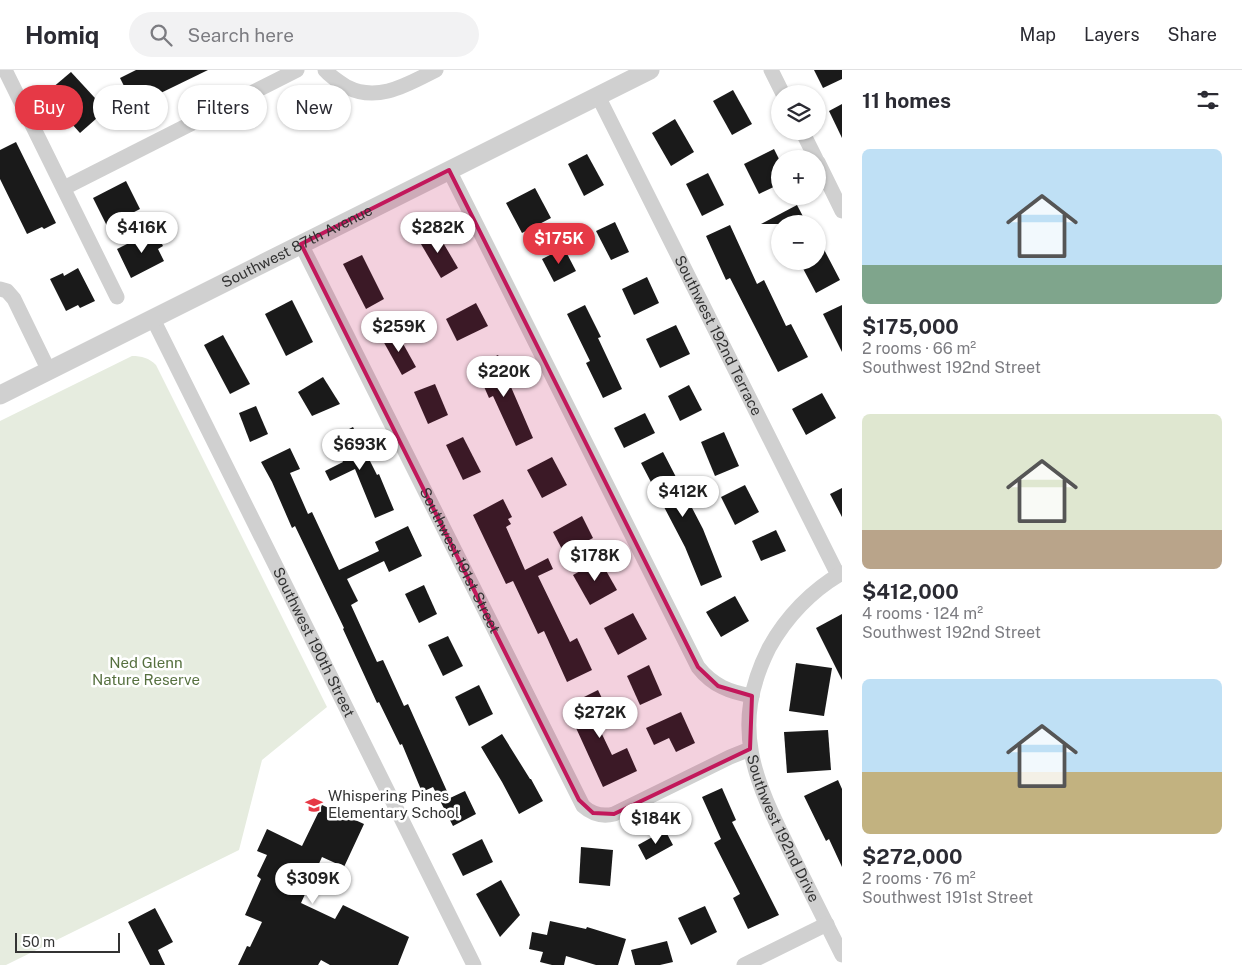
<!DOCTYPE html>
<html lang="en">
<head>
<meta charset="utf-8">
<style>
	body { margin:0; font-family:"Public Sans",sans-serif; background:#f2f2f3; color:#2b2b33; height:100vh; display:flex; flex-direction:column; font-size:19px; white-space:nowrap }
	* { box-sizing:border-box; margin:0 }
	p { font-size:16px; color:#7c7c81 }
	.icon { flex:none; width:28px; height:28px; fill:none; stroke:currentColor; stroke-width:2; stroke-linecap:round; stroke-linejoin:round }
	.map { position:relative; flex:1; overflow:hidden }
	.details { display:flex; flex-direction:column; background:#fff; width:400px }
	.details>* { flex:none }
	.banner { position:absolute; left:15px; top:15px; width:475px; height:45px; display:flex; gap:10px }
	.tools { position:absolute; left:771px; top:15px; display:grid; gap:10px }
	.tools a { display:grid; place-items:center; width:55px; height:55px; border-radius:50%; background:#fff; box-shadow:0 1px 4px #0004; font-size:25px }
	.scale { position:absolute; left:15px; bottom:12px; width:105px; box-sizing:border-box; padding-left:5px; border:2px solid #333; border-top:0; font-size:14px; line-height:18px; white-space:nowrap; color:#333; -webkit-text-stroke:4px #fff; paint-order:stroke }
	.price { position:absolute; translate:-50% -42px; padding:0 11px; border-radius:18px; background:#fff; color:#222; font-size:16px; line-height:32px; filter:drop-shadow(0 1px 2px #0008) }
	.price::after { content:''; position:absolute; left:50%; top:30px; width:15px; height:11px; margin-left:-8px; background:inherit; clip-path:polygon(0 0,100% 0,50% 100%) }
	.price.active { background:#e63946; color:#fff }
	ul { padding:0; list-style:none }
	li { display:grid; align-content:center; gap:10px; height:265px; padding:0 20px }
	li span { display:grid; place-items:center; height:155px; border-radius:8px; color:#555 }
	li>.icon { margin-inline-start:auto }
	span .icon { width:90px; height:90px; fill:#fffc; stroke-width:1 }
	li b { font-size:21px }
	h2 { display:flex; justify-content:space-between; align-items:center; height:60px; padding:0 20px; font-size:21px }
	.tag { padding:0 18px; border-radius:22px; background:#fff; box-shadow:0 1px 4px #0004; font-size:18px; line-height:45px }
	.tag.active { background:#e63946; color:#fff }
	header { display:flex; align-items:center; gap:30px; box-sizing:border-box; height:70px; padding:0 25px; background:#fff; border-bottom:1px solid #e1e1e2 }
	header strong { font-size:24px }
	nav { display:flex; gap:28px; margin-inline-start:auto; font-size:18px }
	.search { width:350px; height:45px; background:#f2f2f3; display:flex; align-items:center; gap:12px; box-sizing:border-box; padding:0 18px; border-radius:28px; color:#7c7c81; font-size:19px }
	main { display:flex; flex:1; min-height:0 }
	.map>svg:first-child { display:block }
	.green { fill:#e6ecdf }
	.building { fill:#1a1a1a }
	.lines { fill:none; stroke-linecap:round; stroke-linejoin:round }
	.minor { stroke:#d0d0d0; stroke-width:15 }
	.tertiary { stroke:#d0d0d0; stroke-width:19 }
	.marked { fill:#c2185b; fill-opacity:0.2; stroke:#c2185b; stroke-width:4; stroke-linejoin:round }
	.labels { text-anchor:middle; stroke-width:5; stroke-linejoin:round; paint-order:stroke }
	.street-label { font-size:15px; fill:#333; stroke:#fff }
	.park-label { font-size:15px; fill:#56703f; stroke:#fff }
	.poi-label { font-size:15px; fill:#333; stroke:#fff; text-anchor:start }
</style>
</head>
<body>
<header>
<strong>Homiq</strong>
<div class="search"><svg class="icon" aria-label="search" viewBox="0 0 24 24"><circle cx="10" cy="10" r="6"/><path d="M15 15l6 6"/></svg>Search here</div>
<nav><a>Map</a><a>Layers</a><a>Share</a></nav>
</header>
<main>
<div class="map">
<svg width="842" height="895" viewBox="0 0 842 895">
	<rect width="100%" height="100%" fill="#fff"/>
	<path class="green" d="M 132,286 C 142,286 149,288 156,295 L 327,637 L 262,690 L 239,780 L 6,895 L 0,895 L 0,351 Z"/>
	<g class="building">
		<polygon points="136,0 208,0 134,36 120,8"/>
		<polygon points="814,0 842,0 842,9 823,18"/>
		<polygon points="71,2 106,40 80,63 45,24"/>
		<polygon points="733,20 752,54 732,65 713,31"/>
		<polygon points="842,34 842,68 829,41"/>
		<polygon points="675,49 694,82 671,96 652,63"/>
		<polygon points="16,72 56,153 44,159 42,157 27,164 0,109 0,80"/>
		<polygon points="774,79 780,91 780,114 759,124 744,94"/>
		<polygon points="587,84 604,115 584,126 568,94"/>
		<polygon points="708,103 724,135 702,146 686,114"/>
		<polygon points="126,111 140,139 107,156 93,128"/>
		<polygon points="535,118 551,148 522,163 506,133"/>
		<polygon points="797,135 807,154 761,154"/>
		<polygon points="615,152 629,182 611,190 596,161"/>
		<polygon points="730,155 757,214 764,210 786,256 791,254 808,287 778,302 730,208 726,210 706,166"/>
		<polygon points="435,159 458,198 441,208 418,169"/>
		<polygon points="155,160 163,176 158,179 164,191 131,208 117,179"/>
		<polygon points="818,168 840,210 816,223 799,191 818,191"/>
		<polygon points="564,178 576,201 554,212 542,189"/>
		<polygon points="362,185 384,229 366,239 343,194"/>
		<polygon points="78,198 95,231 80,238 78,235 66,241 50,209 63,203 64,206"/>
		<polygon points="647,207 659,233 634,245 622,219"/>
		<polygon points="292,230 313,272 286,286 265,244"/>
		<polygon points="476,233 488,256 457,271 446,249"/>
		<polygon points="585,235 601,267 598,268 622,319 603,328 586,293 590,291 567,244"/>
		<polygon points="842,235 842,282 823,244"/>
		<polygon points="676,255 690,284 660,298 646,269"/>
		<polygon points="396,261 416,297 402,305 382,269"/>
		<polygon points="223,265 250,314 230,324 204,275"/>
		<polygon points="498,285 513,316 511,317 533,368 516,376 493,326 489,328 475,296"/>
		<polygon points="323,307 340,334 312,346 298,322"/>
		<polygon points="435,314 448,345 428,354 414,322"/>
		<polygon points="689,315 702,340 680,351 668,326"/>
		<polygon points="822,323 836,348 806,365 792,339"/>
		<polygon points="256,336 268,364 250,372 239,343"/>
		<polygon points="645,343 655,363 624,378 614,358"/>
		<polygon points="353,357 377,405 379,404 394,440 375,448 355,399 330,411 325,401 343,392 331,368"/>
		<polygon points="724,362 739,396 715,406 701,372"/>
		<polygon points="463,367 481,402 463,410 446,375"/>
		<polygon points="290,378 300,399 290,403 308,444 312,442 339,500 379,481 375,472 408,456 422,486 389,502 384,491 347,509 358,531 351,535 377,592 383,590 404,636 408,634 450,728 465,721 476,744 453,756 433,717 422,722 402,674 400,675 379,632 377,633 343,559 344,558 295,456 292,458 272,412 261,392"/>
		<polygon points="663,382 703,459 722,507 701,516 685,477 641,393"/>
		<polygon points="552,387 567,415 542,428 527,400"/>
		<polygon points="745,415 759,442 735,455 721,427"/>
		<polygon points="842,418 842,447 830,424"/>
		<polygon points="503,429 512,447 508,449 511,454 506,457 525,500 548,488 553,499 538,506 570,572 577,568 592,600 567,612 544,561 538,564 513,511 506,514 473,445"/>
		<polygon points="582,446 593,468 564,483 553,462"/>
		<polygon points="776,460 786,481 761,491 752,471"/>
		<polygon points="600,490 617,520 590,535 573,505"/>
		<polygon points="424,515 437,544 419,553 405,524"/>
		<polygon points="735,526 749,551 721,567 706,542"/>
		<polygon points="633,543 647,569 618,585 604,558"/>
		<polygon points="842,544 842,610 816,558"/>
		<polygon points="448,566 463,596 443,606 428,575"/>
		<polygon points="796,593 832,598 824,646 789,641"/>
		<polygon points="649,595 662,625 640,635 627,606"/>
		<polygon points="479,615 493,644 469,656 455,627"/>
		<polygon points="598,620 614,653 600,660 612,685 627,678 637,701 603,717 566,636"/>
		<polygon points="681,642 695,673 676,682 669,668 654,675 646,658"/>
		<polygon points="828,660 831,700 787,703 784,662"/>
		<polygon points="502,664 530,709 531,709 543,731 519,744 502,712 481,677"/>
		<polygon points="838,710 842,719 842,797 829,769 826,771 804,726"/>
		<polygon points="722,718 736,750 732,752 779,845 748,859 733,828 740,824 714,773 721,769 702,727"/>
		<polygon points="322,735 364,754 344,797 322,787 301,833 335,849 343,835 409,867 398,895 330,895 321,890 318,895 238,895 247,876 250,877 262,852 245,845 261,809 257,806 267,785 257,781 267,759 302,776"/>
		<polygon points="665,760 673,775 646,790 638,775"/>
		<polygon points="482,769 493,792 463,806 452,784"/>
		<polygon points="581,777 613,780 610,816 579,813"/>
		<polygon points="501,810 520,845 500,867 476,824"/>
		<polygon points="705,836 717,862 691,875 678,848"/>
		<polygon points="155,838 173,872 158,880 165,895 150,895 128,852"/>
		<polygon points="550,851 586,859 587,857 626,869 618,895 596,895 566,886 564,895 552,895 540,892 543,882 529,879 532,862 547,865"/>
		<polygon points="667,871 673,892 660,895 635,895 631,880"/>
	</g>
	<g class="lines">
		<g class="minor">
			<polyline points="5,0 117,227"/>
			<path d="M 325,0 C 331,7 339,12 347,17 C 378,33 408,14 436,0"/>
			<polyline points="771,0 783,24"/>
			<path id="s1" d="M 598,26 L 838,505"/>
			<polyline points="802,61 816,89"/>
			<polyline points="818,92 842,141"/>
			<path d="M 449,100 L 698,597 C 713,616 730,622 752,626"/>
			<polyline points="64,118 297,0"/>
			<path id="s2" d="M 301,174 L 583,736 C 592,744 602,747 614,744 L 730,687 L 750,679"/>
			<polyline points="0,219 7,221 14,229 49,301"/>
			<path id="s3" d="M 153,249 L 474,895"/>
			<path id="s4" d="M 842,503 C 812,520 786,547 769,578 C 729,658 755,710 791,783 C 808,817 825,851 842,885"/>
			<polyline points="744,895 827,854"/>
		</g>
		<path class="tertiary" id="s5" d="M 0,325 L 650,0"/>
	</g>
	<path class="marked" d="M 449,100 L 698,597 L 718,616 L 752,626 L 750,679 L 614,744 L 593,743 L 579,730 L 301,174 Z"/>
	<defs>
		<g id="school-bare" transform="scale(1.35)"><path d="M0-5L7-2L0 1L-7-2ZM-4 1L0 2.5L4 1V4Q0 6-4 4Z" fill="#e63946" stroke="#fff" stroke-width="2.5" paint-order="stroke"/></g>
	</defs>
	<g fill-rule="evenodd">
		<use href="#school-bare" x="314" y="735"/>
	</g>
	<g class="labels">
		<g class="street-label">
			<text dy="5" stroke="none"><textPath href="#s5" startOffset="332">Southwest 87th Avenue</textPath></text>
			<text dy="5" stroke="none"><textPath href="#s1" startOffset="268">Southwest 192nd Terrace</textPath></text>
			<text dy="5" stroke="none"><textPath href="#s2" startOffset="354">Southwest 191st Street</textPath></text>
			<text dy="5" stroke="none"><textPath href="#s3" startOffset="361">Southwest 190th Street</textPath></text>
			<text dy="5" stroke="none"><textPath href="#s4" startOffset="296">Southwest 192nd Drive</textPath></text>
		</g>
		<g class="park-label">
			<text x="146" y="598">Ned Glenn<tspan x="146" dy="17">Nature Reserve</tspan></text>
		</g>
		<g class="poi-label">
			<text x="328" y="731">Whispering Pines<tspan x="328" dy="17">Elementary School</tspan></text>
		</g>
	</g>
</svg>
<div class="tools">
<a><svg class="icon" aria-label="layers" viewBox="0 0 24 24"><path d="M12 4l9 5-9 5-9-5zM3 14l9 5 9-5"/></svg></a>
<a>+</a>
<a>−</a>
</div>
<div class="scale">50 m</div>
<b class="price" style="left:142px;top:184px">$416K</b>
<b class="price" style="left:438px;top:184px">$282K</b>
<b class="price active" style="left:559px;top:195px">$175K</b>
<b class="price" style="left:399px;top:283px">$259K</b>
<b class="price" style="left:504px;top:328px">$220K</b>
<b class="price" style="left:360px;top:401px">$693K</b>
<b class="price" style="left:683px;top:448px">$412K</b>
<b class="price" style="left:595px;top:512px">$178K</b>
<b class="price" style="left:600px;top:669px">$272K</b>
<b class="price" style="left:656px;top:775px">$184K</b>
<b class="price" style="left:313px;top:835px">$309K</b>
<div class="banner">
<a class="tag active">Buy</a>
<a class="tag">Rent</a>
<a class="tag">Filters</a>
<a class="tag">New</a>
</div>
</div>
<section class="details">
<h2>11 homes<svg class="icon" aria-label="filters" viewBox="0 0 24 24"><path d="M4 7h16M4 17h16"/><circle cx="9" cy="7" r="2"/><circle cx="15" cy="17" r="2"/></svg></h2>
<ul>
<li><span style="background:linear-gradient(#bfe0f5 75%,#7fa58c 0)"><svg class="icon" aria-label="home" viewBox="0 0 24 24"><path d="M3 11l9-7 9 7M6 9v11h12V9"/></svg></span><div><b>$175,000</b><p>2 rooms · 66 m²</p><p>Southwest 192nd Street</p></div></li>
<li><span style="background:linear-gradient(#dfe7d0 75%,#b9a48a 0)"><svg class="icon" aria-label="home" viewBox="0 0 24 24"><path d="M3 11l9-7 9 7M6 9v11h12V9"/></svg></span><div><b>$412,000</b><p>4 rooms · 124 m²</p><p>Southwest 192nd Street</p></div></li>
<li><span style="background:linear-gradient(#bfe0f5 60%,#c2b280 0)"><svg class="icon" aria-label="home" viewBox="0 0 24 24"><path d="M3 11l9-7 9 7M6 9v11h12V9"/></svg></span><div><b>$272,000</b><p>2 rooms · 76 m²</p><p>Southwest 191st Street</p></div></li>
</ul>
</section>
</main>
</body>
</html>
